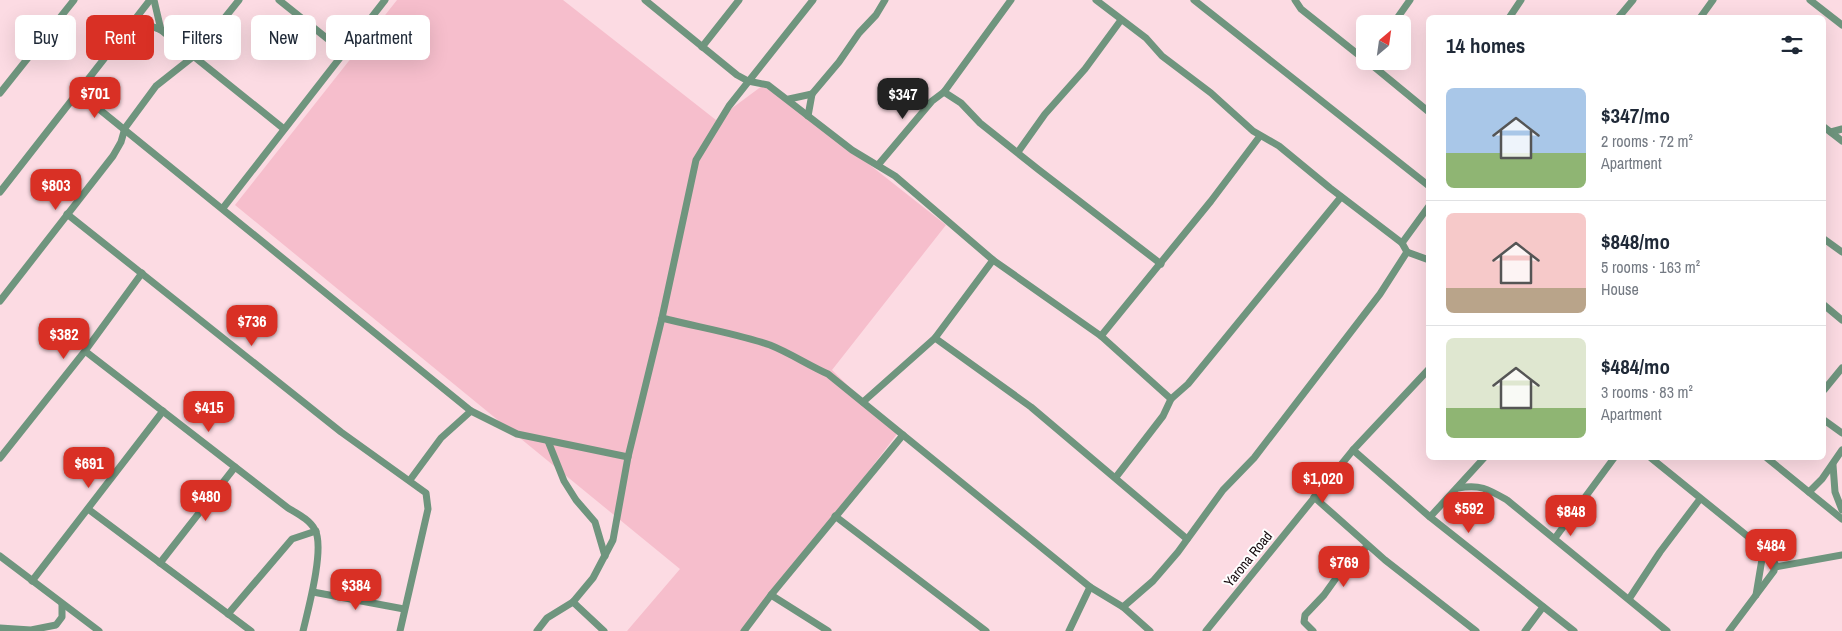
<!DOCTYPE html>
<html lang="en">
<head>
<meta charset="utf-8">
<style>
	body { margin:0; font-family:"Archivo Narrow",sans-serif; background:#f2f2f3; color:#1f2937; height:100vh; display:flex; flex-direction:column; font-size:19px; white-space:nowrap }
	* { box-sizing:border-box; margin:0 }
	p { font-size:16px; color:#747a83 }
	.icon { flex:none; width:28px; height:28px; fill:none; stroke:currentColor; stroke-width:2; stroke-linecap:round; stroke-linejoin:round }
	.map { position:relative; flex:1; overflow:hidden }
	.side { position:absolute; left:1426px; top:15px; width:400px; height:445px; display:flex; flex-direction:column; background:#fff; border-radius:8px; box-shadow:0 5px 20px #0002 }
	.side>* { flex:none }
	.hud { position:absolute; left:15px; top:15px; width:475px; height:45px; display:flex; gap:10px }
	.needle { width:32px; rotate:29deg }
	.controls { position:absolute; left:1356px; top:15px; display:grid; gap:10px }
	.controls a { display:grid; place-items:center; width:55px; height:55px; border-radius:8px; background:#fff; box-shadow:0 5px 20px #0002; font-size:25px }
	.price { position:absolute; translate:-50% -42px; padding:0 11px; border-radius:10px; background:#d93025; color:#fff; font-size:16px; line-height:32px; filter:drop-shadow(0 1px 2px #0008) }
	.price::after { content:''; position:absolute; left:50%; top:30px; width:15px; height:11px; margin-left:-8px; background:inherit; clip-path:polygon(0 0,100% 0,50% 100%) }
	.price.current { background:#222; color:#fff }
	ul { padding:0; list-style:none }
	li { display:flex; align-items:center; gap:15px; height:125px; padding:0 20px }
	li+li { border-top:1px solid #e0e1e3 }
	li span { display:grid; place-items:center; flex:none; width:140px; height:100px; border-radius:8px; color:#555 }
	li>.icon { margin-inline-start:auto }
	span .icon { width:60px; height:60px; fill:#fffc; stroke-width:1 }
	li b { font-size:21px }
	h2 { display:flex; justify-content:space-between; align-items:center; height:60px; padding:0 20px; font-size:21px }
	.chip { padding:0 18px; border-radius:8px; background:#fff; box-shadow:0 5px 20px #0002; font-size:18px; line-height:45px }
	.chip.current { background:#d93025; color:#fff }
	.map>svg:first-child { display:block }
	.green { fill:#f6becc }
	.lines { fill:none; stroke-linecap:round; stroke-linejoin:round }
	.minor { stroke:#6f957e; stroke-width:7 }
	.labels { text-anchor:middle; stroke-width:4; stroke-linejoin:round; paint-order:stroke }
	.street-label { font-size:14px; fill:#170a0e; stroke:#fff }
</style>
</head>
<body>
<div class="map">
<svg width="1842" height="631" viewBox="0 0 1842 631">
	<rect width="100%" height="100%" fill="#fcdbe3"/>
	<polygon class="green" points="397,0 563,0 716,120 766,83 946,225 832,370 897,434 747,631 627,631 680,569 235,205"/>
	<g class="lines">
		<g class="minor">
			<polyline points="154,0 161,30"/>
			<polyline points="279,0 344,52"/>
			<polyline points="645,0 737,75 748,81 768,85 852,150 895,176 993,260 1101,336 1171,399"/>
			<polyline points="1096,0 1146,38 1162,56 1211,93 1253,131 1279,146 1330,188 1402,243 1429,206"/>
			<polyline points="1194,0 1429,186"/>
			<polyline points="1295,0 1301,9 1365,60"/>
			<polyline points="1810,0 1842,25"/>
			<polyline points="1509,18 1521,0"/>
			<polyline points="1618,18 1633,0"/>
			<polyline points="1700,18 1713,0"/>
			<polyline points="1393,24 1410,0"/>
			<polyline points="131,26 151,26 161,30 284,129"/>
			<polyline points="702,47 739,0"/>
			<polyline points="1367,61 1429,112"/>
			<polyline points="78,92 471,411 517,434 628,457"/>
			<polyline points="944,92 961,103 980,123 1039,170 1161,264"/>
			<polyline points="0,93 74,0"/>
			<polyline points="789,99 812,94"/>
			<polyline points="808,116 812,94 839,62 859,33 876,15 885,0"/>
			<polyline points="1824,127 1842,141"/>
			<polyline points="1831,132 1842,129"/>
			<polyline points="1018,152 1045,114 1085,69 1121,20"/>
			<polyline points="878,165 932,101 944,92 1011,0"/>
			<polyline points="0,192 150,0"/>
			<polyline points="223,208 385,0"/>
			<polyline points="67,214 341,432 426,493 428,509 400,631"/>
			<polyline points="1824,239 1842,252"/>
			<polyline points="1407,252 1429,260"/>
			<polyline points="0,301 113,156 121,142 125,128 156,86 194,56 239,0"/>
			<polyline points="1824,305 1842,320"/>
			<path d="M 662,318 C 697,327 735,333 770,345 C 790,353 808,365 828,374 L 1090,587 L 1123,607 L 1150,631"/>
			<polyline points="1101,336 1211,201 1260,136"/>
			<polyline points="935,338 1031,407 1187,539"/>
			<path d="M 85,351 L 288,508 C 298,514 310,520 315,530 C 325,548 308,610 303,631"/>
			<polyline points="1824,390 1842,368"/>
			<polyline points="863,402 935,338 993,260"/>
			<polyline points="1824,420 1842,433"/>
			<polyline points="548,441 564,481 576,500 595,522 605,556"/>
			<polyline points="1353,450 1430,517 1574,631"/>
			<polyline points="0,458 85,351 142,273"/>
			<polyline points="1651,458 1772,556 1775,564 1774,571 1729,631"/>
			<polyline points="1767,458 1842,519"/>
			<polyline points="1833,465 1835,492 1842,510"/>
			<polyline points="1116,477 1163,416 1171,399 1188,384 1341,197"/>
			<polyline points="410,480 441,438 471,411"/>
			<path d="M 1458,488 C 1480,484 1488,489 1507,500 L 1667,631"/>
			<polyline points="1809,492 1822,479 1842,450"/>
			<polyline points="1314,497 1385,560 1476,631"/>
			<polyline points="88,509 251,631"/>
			<polyline points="835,516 986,631"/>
			<polyline points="1430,517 1484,458"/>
			<polyline points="1555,538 1614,458"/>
			<polyline points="0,556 99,631"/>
			<polyline points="160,563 235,467"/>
			<polyline points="1775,567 1842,555"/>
			<polyline points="32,581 163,411"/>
			<polyline points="313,592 404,609"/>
			<polyline points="771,595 828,631"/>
			<polyline points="1756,595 1762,559 1759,544"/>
			<polyline points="1629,599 1660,552 1700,499"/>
			<polyline points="573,602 604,631"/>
			<polyline points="1123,607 1153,581 1178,552 1223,490 1254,458 1380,294 1407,252 1402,243"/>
			<polyline points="228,614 292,539 316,531"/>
			<polyline points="0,628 31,630 56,625 62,617 62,604"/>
			<polyline points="537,631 547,618 573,602 593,578 613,540 628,457 662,318 696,160 729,106 813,0"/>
			<polyline points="744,631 771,595 903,435"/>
			<polyline points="1069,631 1090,587"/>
			<polyline points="1206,631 1353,450 1429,369"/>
			<polyline points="1313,631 1304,622 1305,615 1324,595 1349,560 1368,546"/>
			<polyline points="1525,631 1543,607"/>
		</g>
	</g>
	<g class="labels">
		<g class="street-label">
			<text transform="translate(1248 559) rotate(-51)" y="5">Yarona Road</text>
		</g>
	</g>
</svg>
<div class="controls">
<a><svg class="needle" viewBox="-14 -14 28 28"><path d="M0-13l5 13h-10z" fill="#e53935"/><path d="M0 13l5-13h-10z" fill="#747a83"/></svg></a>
</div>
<b class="price" style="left:95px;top:119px">$701</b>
<b class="price current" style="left:903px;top:120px">$347</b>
<b class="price" style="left:56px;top:211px">$803</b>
<b class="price" style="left:252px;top:347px">$736</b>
<b class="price" style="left:64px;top:360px">$382</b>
<b class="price" style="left:209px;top:433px">$415</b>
<b class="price" style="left:89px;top:489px">$691</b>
<b class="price" style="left:1323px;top:504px">$1,020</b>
<b class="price" style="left:206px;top:522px">$480</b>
<b class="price" style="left:1469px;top:534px">$592</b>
<b class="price" style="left:1571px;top:537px">$848</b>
<b class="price" style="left:1771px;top:571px">$484</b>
<b class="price" style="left:1344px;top:588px">$769</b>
<b class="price" style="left:356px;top:611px">$384</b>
<div class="hud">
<a class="chip">Buy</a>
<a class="chip current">Rent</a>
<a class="chip">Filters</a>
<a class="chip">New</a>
<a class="chip">Apartment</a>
</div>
<section class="side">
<h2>14 homes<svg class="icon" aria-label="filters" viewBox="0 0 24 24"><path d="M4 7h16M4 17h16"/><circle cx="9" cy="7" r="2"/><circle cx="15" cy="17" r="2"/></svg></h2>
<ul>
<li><span style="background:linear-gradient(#a9c7e8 65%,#8fb573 0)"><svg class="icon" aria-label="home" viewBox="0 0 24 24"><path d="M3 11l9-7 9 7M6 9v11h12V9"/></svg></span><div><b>$347/mo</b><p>2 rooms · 72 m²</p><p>Apartment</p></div></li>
<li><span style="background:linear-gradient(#f6c9c9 75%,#b9a48a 0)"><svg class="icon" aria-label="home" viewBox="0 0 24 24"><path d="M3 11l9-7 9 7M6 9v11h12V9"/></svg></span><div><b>$848/mo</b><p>5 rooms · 163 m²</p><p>House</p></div></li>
<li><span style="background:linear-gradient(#dfe7d0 70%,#8fb573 0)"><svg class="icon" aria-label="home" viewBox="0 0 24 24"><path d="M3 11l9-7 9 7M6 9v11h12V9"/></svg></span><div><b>$484/mo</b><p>3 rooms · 83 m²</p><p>Apartment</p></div></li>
</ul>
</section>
</div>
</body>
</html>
